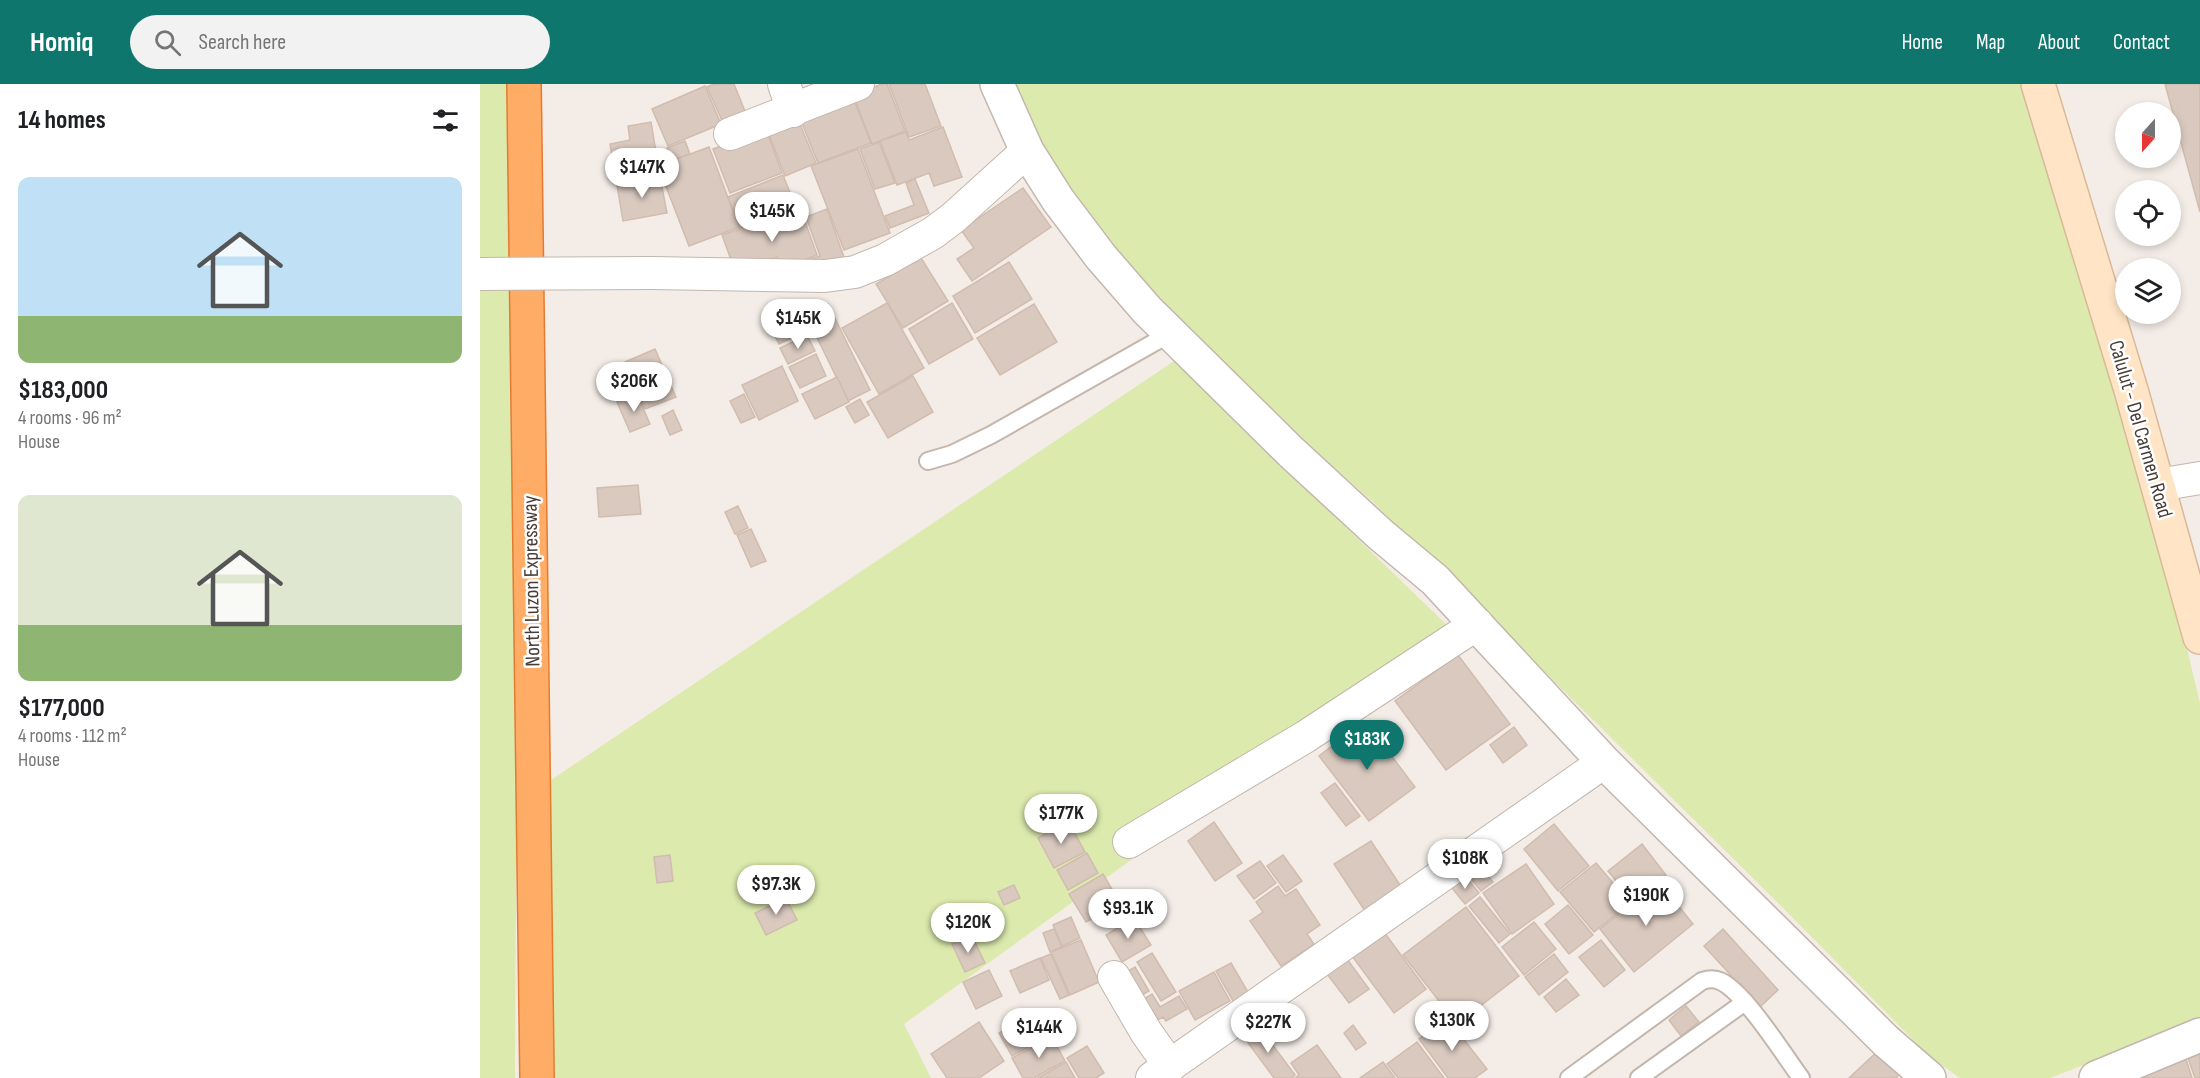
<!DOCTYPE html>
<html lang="en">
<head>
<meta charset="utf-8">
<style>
	body { margin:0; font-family:"Sofia Sans Condensed",sans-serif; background:#f2f2f2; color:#202124; height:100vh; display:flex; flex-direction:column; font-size:22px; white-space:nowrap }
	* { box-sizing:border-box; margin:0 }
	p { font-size:20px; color:#757577 }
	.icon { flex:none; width:33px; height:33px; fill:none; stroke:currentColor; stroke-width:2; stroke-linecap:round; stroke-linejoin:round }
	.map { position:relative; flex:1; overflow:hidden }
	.details { display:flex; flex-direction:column; background:#fff; width:480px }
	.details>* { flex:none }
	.needle { width:39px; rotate:201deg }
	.tools { position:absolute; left:1635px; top:18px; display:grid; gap:12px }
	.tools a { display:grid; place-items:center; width:66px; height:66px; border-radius:50%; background:#fff; box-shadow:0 3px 9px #0003; font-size:30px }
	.price { position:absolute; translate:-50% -51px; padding:0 14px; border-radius:21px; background:#fff; color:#222; font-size:20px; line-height:39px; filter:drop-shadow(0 2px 3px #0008) }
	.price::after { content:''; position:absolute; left:50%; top:36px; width:18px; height:14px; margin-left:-9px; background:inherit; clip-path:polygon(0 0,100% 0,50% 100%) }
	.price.active { background:#0f766e; color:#fff }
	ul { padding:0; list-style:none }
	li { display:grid; align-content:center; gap:12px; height:318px; padding:0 18px }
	li span { display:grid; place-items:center; height:186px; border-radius:12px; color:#555 }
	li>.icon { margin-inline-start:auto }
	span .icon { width:108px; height:108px; fill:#fffc; stroke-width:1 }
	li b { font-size:26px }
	h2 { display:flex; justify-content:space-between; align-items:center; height:72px; padding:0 18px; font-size:26px }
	header { display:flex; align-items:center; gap:36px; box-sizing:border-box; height:84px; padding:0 30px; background:#0f766e; color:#fff }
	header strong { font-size:28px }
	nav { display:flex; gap:33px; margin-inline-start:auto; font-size:21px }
	.search { width:420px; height:54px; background:#f2f2f2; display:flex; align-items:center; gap:15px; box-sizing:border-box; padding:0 21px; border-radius:33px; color:#757577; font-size:22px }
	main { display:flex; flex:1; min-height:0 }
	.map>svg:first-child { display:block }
	.green { fill:#dceaae }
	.building { fill:#d9c9bf; stroke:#d1bcaf; stroke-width:1.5 }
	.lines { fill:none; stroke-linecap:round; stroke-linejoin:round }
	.service-casing { stroke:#c3b6ac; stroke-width:20 }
	.minor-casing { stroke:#c3b6ac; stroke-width:34 }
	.tertiary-casing { stroke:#c3b6ac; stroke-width:36 }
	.secondary-casing { stroke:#d9b997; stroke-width:36 }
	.motorway-casing { stroke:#e47b31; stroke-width:36 }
	.service { stroke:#fff; stroke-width:16 }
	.minor { stroke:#fff; stroke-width:32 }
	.tertiary { stroke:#fff; stroke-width:33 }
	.secondary { stroke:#ffe5c6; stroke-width:33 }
	.motorway { stroke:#ffac67; stroke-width:33 }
	.minor-bridge-casing { stroke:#c3b6ac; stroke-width:34; stroke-linecap:butt }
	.minor-bridge { stroke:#fff; stroke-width:32 }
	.labels { text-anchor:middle; stroke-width:5; stroke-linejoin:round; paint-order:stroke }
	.street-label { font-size:21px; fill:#483d36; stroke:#fff }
</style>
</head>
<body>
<header>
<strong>Homiq</strong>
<div class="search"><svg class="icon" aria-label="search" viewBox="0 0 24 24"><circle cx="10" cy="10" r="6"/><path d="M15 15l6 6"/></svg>Search here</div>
<nav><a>Home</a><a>Map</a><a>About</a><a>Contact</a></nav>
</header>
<main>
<section class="details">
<h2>14 homes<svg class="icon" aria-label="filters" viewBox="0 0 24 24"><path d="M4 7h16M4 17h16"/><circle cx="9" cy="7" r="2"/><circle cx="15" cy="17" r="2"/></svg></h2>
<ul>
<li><span style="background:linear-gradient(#bfe0f5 75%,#8fb573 0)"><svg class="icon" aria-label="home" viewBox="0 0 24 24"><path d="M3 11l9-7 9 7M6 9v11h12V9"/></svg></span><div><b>$183,000</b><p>4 rooms · 96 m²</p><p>House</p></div></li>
<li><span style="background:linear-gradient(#dfe7d0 70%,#8fb573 0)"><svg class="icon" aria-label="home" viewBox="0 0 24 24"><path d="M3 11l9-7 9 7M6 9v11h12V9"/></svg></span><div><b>$177,000</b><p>4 rooms · 112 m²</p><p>House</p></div></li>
</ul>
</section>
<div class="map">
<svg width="1720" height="994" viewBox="0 0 1720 994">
	<rect width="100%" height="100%" fill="#f4ede7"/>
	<g class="green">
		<polygon points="0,0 32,0 39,238 35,994 0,994"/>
		<polygon points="526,0 1543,0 1667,398 1720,619 1720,936 1570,994 1480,994 1449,972 1306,827 892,417 760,300 674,212 572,93"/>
		<polygon points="694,277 971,545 424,940 451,994 63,994 65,700"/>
	</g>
	<g class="building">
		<polygon points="234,0 254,0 267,32 244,41 227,3"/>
		<polygon points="402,0 407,0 425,47 392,60 373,11"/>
		<polygon points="409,0 445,0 461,42 429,53"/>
		<polygon points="1685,0 1720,0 1720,128"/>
		<polygon points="225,2 241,40 188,62 172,25"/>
		<polygon points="372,11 391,59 338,79 319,32"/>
		<polygon points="317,33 336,79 305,92 287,45"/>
		<polygon points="171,38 180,92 137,99 130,60 150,56 148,42"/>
		<polygon points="463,43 482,93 454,102 449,89 417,101 400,57 426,48 429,56"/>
		<polygon points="286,45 302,89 250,109 233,65"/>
		<polygon points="205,57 210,70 192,76 187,64"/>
		<polygon points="399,58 415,99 395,105 380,65"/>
		<polygon points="229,63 259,143 209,162 178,82"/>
		<polygon points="378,65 410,149 364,166 331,82"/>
		<polygon points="303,91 315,121 260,143 248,113"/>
		<polygon points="180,93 187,129 143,137 137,101"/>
		<polygon points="435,95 449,129 410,144 405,132 434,121 426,99"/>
		<polygon points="543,104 571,143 492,197 477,175 494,164 481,146"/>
		<polygon points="320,123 337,171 324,176 327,184 304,191 297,173 255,187 242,151"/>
		<polygon points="347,125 365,176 329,188 325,177 340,172 326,133"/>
		<polygon points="441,174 468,217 423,244 396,200"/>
		<polygon points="529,178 552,215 495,249 473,212"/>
		<polygon points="407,219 444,284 399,310 362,244"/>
		<polygon points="472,219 493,255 449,280 429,245"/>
		<polygon points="348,220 390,306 368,317 326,231"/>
		<polygon points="554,220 577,258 520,291 497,254"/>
		<polygon points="316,225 326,247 299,260 288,238"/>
		<polygon points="327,251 335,267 308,280 300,264"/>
		<polygon points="175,265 196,313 165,325 145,278"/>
		<polygon points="336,270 346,292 320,304 309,283"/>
		<polygon points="302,282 318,317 279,336 262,301"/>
		<polygon points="433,292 453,328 408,354 387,318"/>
		<polygon points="357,293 369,318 335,335 322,310"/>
		<polygon points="157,310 170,340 150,348 137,318"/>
		<polygon points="264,310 275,333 261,339 250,317"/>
		<polygon points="380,315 389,331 375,339 366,323"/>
		<polygon points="193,326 202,346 190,351 182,332"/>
		<polygon points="158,401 161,430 119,433 117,404"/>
		<polygon points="258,422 268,444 255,450 245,428"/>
		<polygon points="271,445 286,477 271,483 257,451"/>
		<polygon points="978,571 1030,640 966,686 915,617"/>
		<polygon points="885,637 935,703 889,737 839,672"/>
		<polygon points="1034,643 1047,661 1023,679 1010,661"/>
		<polygon points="855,699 880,732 866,742 841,709"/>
		<polygon points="588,737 605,768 574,784 558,754"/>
		<polygon points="734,738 762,779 735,797 708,757"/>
		<polygon points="1074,740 1109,782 1078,807 1044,765"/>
		<polygon points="891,757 922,804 885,827 854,780"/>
		<polygon points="1162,760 1186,791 1153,817 1128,787"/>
		<polygon points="607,769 618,789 588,806 577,786"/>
		<polygon points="190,771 193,797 177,799 174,773"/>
		<polygon points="803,771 822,797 806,808 787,782"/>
		<polygon points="780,777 796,799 774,815 757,792"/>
		<polygon points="1116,779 1150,819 1114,848 1080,808"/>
		<polygon points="1046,780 1074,820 1032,850 1003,809"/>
		<polygon points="999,781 1013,798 1001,807 987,790"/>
		<polygon points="623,790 647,831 626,843 619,831 606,838 589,810"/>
		<polygon points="986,793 999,809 985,820 972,804"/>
		<polygon points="1179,798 1213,840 1154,888 1120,845"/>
		<polygon points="534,801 540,814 524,821 518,808"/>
		<polygon points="798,802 805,812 816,805 840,841 827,850 834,860 801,882 770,837 783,828 776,818"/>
		<polygon points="1000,813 1030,850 1019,859 989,822"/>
		<polygon points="306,814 317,836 286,851 275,829"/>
		<polygon points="1088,821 1113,851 1089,870 1065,840"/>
		<polygon points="986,823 1039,892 977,940 923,871"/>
		<polygon points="591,833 600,854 582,862 573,841"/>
		<polygon points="654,834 671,861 642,878 626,851"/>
		<polygon points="1054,838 1076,865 1044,891 1022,863"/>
		<polygon points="574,845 582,863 570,868 563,849"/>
		<polygon points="1243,845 1298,906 1280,923 1224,862"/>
		<polygon points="904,848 946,905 914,929 872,872"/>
		<polygon points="492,852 505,879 485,888 472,860"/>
		<polygon points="601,856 619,898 590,911 571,868"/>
		<polygon points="1121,856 1145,886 1124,903 1099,873"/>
		<polygon points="672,869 696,908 681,917 657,878"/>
		<polygon points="571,870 589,911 580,915 561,874"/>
		<polygon points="1074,870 1088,888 1059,911 1045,893"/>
		<polygon points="560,874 569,896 540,909 530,887"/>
		<polygon points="867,875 889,905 869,919 847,890"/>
		<polygon points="751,879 772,915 757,924 736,887"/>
		<polygon points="655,883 669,907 659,913 645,889"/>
		<polygon points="509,886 522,912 496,925 483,898"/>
		<polygon points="734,888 750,917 715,936 699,907"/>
		<polygon points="1086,895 1099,911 1076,928 1064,913"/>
		<polygon points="672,910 680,923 699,912 707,925 686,937 683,933 674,938 661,917"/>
		<polygon points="1206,922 1219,938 1201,952 1189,936"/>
		<polygon points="556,928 569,952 532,972 519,949"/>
		<polygon points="967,934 1007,985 995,994 968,994 939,955"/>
		<polygon points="499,938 524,977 499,994 467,994 451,970"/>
		<polygon points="778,941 815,991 812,994 794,994 763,952"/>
		<polygon points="873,941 886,959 876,966 864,949"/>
		<polygon points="572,953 585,977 554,994 543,994 532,974"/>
		<polygon points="937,958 964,994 918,994 907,980"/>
		<polygon points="837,961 861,994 815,994 819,991 811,979"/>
		<polygon points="607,962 624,989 616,994 599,994 587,974"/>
		<polygon points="1400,965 1422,988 1416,994 1369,994"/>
		<polygon points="1720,970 1720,994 1715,994 1708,974"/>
		<polygon points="1705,972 1712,994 1662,994 1659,986"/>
		<polygon points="586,978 595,994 558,994"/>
		<polygon points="903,978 915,994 880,994"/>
	</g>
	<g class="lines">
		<g class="service-casing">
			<g id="service">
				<polyline points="448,377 472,370 511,351 691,249"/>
				<path d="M 1089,994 L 1222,897 C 1228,895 1234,894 1240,897 C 1264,907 1304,971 1321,994"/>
				<polyline points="1159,994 1265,918"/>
			</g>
		</g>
		<g class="minor-casing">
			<g id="minor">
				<polyline points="304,0 313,27"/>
				<polyline points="250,50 378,0"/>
				<polyline points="172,189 345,192 375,188 405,176 453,149 473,134 547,67"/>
				<polyline points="1678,401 1720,394"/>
				<polyline points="649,758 825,653 997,540"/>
				<polyline points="634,893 666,948 690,982"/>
				<polyline points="672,994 1124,678"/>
			</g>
		</g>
		<g class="tertiary-casing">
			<g id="tertiary">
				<polyline points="517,0 547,67 578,116 621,173 667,226 811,368 901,451 955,496 1124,678 1406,957 1449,994"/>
				<polyline points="1616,994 1720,951"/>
			</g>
		</g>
		<g class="secondary-casing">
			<polyline id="secondary" points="1558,0 1651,306 1720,553"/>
		</g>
		<g class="motorway-casing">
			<polyline id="motorway" points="44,0 57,994"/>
		</g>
		<use href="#service" class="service"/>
		<use href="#minor" class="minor"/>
		<use href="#tertiary" class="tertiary"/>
		<use href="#secondary" class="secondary"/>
		<use href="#motorway" class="motorway"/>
		<g class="minor-bridge-casing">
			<polyline id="minor-bridge" points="0,190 172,189"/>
		</g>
		<use href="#minor-bridge" class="minor-bridge"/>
	</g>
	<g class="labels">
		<g class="street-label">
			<text transform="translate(1661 345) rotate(74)" y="7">Calulut - Del Carmen Road</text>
			<text transform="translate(51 497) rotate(-91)" y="7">North Luzon Expressway</text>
		</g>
	</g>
</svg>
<div class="tools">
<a><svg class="needle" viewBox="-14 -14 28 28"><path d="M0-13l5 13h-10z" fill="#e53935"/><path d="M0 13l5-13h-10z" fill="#757577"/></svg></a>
<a><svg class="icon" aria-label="locate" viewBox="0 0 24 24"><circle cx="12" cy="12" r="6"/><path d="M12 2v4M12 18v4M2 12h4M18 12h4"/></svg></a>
<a><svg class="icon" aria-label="layers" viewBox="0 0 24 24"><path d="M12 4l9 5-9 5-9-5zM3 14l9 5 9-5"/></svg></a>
</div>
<b class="price" style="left:162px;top:115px">$147K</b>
<b class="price" style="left:292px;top:159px">$145K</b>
<b class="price" style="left:318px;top:266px">$145K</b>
<b class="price" style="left:154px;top:329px">$206K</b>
<b class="price active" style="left:887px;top:687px">$183K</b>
<b class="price" style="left:581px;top:761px">$177K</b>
<b class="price" style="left:985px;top:806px">$108K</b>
<b class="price" style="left:296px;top:832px">$97.3K</b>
<b class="price" style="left:1166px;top:843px">$190K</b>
<b class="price" style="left:648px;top:856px">$93.1K</b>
<b class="price" style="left:488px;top:870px">$120K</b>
<b class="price" style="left:972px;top:968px">$130K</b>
<b class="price" style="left:788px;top:970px">$227K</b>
<b class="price" style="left:559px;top:975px">$144K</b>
</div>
</main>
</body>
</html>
